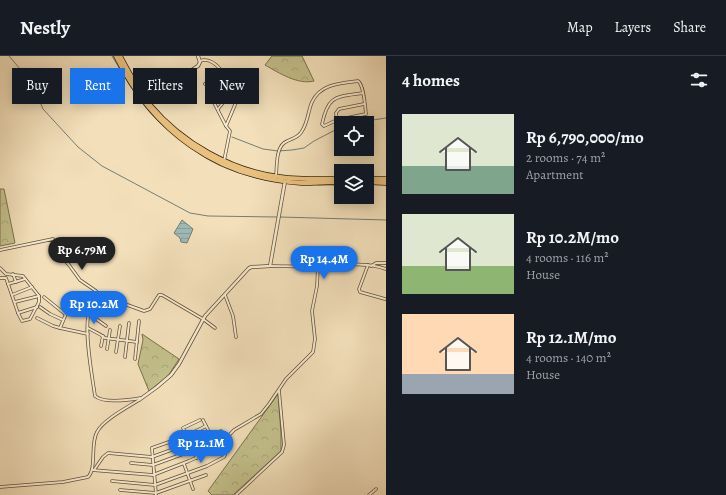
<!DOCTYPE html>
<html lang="en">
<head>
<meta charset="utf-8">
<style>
	body { margin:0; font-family:Alegreya,serif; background:#242831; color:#f1f3f6; height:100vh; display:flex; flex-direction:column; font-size:15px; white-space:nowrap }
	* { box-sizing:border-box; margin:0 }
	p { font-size:13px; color:#9ea1a6 }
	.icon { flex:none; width:22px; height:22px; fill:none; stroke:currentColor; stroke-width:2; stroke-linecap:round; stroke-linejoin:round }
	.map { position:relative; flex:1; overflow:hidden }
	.sheet { display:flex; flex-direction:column; background:#171b24; width:340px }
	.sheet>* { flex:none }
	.guide { position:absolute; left:12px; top:12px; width:314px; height:36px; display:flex; gap:8px }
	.controls { position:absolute; left:334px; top:60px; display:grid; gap:8px }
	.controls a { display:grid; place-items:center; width:40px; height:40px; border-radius:0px; background:#171b24; box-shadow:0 2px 10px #0003; font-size:20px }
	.price { position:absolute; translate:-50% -34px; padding:0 9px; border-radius:14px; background:#1a73e8; color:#fff; font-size:13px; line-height:26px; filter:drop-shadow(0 1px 2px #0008) }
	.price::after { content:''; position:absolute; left:50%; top:24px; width:12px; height:9px; margin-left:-6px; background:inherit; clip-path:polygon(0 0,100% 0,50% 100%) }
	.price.active { background:#222; color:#fff }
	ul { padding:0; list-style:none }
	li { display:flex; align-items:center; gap:12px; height:100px; padding:0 16px }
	li span { display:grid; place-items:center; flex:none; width:112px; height:80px; border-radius:0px; color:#555 }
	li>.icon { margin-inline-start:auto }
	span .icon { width:48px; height:48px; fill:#fffc; stroke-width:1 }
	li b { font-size:17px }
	h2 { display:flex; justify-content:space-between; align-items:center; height:48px; padding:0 16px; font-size:17px }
	.pill { padding:0 14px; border-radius:0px; background:#171b24; box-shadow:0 2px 10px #0003; font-size:14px; line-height:36px }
	.pill.active { background:#1a73e8; color:#fff }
	header { display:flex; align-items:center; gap:24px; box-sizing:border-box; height:56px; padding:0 20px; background:#171b24; border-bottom:1px solid #363941 }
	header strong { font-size:19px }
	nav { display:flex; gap:22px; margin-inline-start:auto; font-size:14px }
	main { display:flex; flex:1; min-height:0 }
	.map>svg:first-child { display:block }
	.forest { fill:url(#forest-crowns); stroke:#7b714b }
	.water { fill:url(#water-rules); stroke:#737e73 }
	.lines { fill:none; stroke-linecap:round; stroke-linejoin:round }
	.stream { stroke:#737e73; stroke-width:1 }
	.minor-casing { stroke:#635237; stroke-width:3.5 }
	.tertiary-casing { stroke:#635237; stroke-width:4 }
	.trunk-casing { stroke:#33220b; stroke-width:5.5 }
	.minor { stroke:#f7ebd3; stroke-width:2 }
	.tertiary { stroke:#f7ebd3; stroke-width:2.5 }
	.trunk { stroke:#eac07e; stroke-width:4 }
</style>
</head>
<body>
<header>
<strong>Nestly</strong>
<nav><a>Map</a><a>Layers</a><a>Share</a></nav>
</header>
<main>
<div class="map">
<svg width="386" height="439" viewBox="0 0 386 439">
	<defs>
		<pattern id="forest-crowns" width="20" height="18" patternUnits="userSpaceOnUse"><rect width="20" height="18" fill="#c3c08b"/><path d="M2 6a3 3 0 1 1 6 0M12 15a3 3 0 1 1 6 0" fill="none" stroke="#a8a577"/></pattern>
		<pattern id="water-rules" width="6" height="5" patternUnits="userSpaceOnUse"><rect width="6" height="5" fill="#9ebbb9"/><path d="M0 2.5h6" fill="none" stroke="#89a09e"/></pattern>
	</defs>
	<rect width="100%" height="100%" fill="#f3e0bb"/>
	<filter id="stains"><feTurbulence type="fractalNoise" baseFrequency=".005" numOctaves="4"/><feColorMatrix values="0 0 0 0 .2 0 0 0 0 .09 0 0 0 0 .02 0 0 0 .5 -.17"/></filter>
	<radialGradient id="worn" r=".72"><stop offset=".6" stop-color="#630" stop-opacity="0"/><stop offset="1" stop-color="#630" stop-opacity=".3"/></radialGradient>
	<g class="forest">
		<path d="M 272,0 L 302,0 L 314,25 C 298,29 279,17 265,9 Z"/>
		<polygon points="0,133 4,133 15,187 0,190"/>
		<polygon points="142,278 179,303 168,320 149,335 138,308 143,284"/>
		<polygon points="278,338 281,378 281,395 233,439 212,439 208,435"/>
	</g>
	<polygon class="water" points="182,164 193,173 187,187 181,186 180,182 174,177"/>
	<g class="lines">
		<g class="stream">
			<polyline points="9,0 32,27 43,53 78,91 102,110 190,157 208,160 277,161"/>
			<path d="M 112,0 C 127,25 143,54 167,73"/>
			<polyline points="353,67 386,62"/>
			<polyline points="232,81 263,93 278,95 292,94 304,92 314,85 341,71"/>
			<path d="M 193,93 C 214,110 239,118 265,124"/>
			<polyline points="274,125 283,127"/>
			<polyline points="318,129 341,129"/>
			<polyline points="367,129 375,128"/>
			<polyline points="280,161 386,164"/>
		</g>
		<g class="minor-casing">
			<g id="minor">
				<path d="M 200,5 C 208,2 216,8 221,14 L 219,17 L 205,28"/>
				<polyline points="210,39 226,70 230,75 224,105"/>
				<polyline points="218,53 230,38"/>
				<polyline points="337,64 336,57 339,53 364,48"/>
				<polyline points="226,70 237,44 225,33 228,28"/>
				<path d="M 276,120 C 277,110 276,93 284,87 C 291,82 298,83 302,75 C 308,66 308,55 312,46 C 320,28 341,27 358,25 C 364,29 365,50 366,58 L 337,64 L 324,70 L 322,68 C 328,39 336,41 363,37"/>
				<path d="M 0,194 L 53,183 L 60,199 L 69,209 L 80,224 L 96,235 L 99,239 C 98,248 90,253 88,261 C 85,282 92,319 95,340 C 104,348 129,344 141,342"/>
				<polyline points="368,209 359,233 360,236 385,243"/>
				<path d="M 270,210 C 287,210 304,211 320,210 C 342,209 365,206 386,213"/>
				<polyline points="371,210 376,207 386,207"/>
				<polyline points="0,212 6,218 23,220 39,240"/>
				<polyline points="13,218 16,226"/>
				<polyline points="0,222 6,222 18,257 37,251"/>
				<polyline points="8,228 25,223"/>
				<polyline points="12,239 32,231"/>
				<polyline points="225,239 233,260 236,281"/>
				<polyline points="44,241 65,258"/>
				<polyline points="98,244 122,247 144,255 150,253 159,239 162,239 203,263 215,272"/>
				<polyline points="15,246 39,240 39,246 30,263 22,265 18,257"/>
				<polyline points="40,251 50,258 63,264"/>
				<polyline points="89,258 106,270"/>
				<polyline points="37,262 53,270 60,272"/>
				<path d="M 88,272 C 93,275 101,278 105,282 L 137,286"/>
				<polyline points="88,278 60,272 69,251 76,244 78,245 90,255"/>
				<polyline points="101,290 103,280"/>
				<polyline points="107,293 110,274"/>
				<polyline points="116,296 120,270"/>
				<polyline points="125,301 129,267"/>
				<polyline points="135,303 139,265"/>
				<polyline points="203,364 206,370"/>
				<polyline points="211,380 221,375"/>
				<polyline points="197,402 183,372 200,364"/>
				<polyline points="131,407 153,409 194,394 213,384"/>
				<polyline points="184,408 193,433"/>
				<polyline points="92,414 153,419 189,405 216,393 234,374 261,358 269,348 286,323 313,296 315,283 312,255 317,230 318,210"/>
				<polyline points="94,414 103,401 108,397 152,401 190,387 209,377"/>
				<path d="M 112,425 L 155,429 L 207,410 L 224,401 L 225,399 L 218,392 L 206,370 L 186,380 L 152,392 C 153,408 155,423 156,439"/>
				<path d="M 0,431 L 63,426 L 88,421 C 97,412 90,388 97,376 C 103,364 128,351 139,344"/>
				<polyline points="120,434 156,437 206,419"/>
				<polyline points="236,439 282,396 284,389 279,335"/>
				<polyline points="369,439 376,433"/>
			</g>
		</g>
		<g class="tertiary-casing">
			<g id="tertiary">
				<polyline points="144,40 155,38"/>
				<polyline points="149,48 155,38 198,10 200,6 198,0"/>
				<polyline points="139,344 157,331 171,319 179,308 205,260 249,212 252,211 270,210 285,125"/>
			</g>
		</g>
		<g class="trunk-casing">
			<g id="trunk">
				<path d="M 116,0 C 153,75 217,122 302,127 C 315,127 328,126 341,126"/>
				<path d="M 120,0 C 129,17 138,34 150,49 C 182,87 231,115 280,121 C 300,124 321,123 341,123"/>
				<polyline points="367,123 386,123"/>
				<polyline points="367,126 386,127"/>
			</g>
		</g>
		<use href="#minor" class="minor"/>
		<use href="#tertiary" class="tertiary"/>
		<use href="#trunk" class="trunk"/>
	</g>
	<rect width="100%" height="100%" filter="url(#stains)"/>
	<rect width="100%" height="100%" fill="url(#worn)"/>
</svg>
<div class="controls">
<a><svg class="icon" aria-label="locate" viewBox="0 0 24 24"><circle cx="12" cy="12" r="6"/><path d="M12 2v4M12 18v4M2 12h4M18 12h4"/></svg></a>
<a><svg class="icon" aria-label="layers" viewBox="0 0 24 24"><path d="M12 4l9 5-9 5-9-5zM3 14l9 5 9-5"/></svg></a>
</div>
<b class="price active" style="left:82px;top:215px">Rp 6.79M</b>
<b class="price" style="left:324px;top:224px">Rp 14.4M</b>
<b class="price" style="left:94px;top:269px">Rp 10.2M</b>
<b class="price" style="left:201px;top:408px">Rp 12.1M</b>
<div class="guide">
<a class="pill">Buy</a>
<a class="pill active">Rent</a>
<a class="pill">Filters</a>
<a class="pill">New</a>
</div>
</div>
<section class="sheet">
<h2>4 homes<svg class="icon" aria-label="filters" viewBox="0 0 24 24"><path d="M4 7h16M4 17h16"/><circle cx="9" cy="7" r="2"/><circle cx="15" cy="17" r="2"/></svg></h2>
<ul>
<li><span style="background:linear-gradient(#dfe7d0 65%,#7fa58c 0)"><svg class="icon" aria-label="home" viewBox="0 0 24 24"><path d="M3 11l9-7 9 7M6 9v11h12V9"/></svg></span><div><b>Rp 6,790,000/mo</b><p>2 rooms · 74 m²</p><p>Apartment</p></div></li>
<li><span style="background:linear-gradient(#dfe7d0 65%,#8fb573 0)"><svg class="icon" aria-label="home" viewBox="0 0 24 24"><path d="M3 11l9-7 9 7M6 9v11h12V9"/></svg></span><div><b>Rp 10.2M/mo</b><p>4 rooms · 116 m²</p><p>House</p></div></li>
<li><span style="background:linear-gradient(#ffd9b3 75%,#9aa5b1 0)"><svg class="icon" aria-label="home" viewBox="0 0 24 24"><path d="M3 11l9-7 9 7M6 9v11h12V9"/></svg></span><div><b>Rp 12.1M/mo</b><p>4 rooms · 140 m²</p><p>House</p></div></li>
</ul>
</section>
</main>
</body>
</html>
